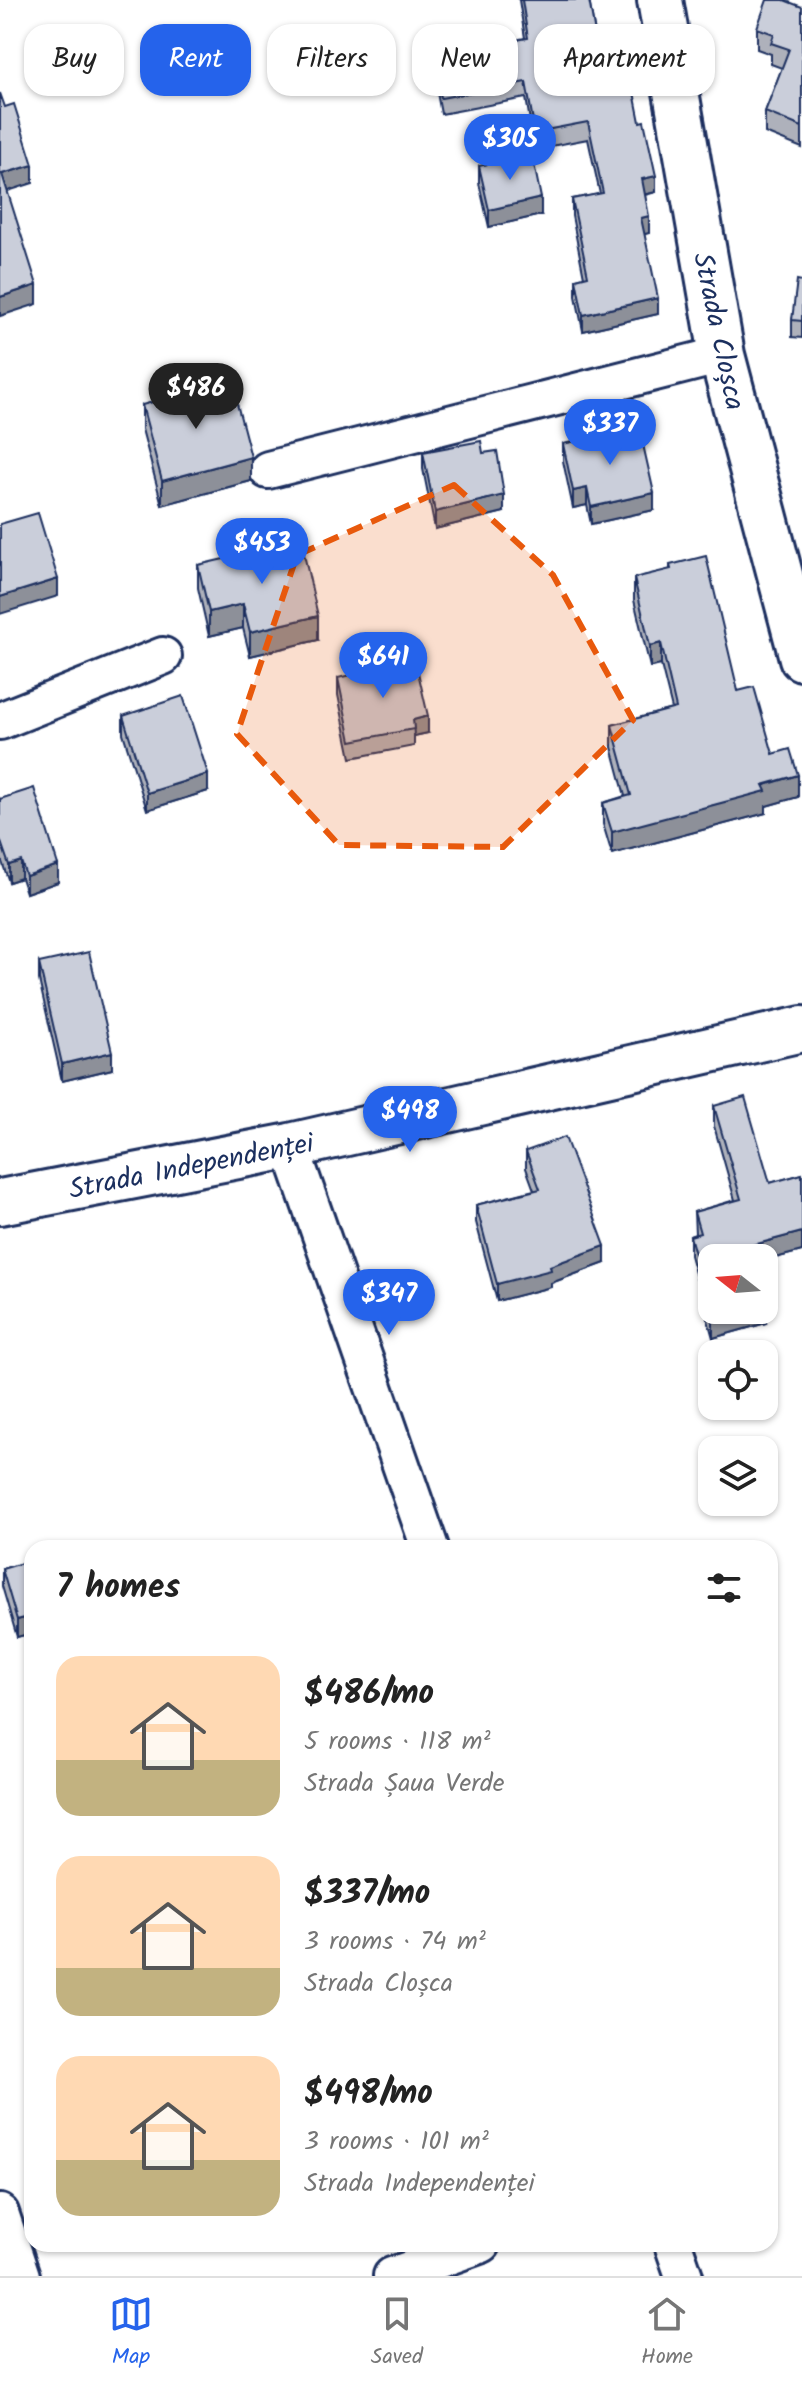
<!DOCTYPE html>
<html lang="en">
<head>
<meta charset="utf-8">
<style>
	body { margin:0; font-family:Kalam,sans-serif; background:#f2f2f2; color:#222; height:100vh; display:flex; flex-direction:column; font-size:30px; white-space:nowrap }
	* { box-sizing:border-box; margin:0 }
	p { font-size:26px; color:#767676 }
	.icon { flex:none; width:44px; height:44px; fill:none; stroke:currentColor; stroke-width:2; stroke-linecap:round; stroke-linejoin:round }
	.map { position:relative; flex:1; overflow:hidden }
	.side { position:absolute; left:24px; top:1540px; width:754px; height:712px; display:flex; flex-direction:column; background:#fff; border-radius:24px; box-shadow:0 2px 6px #0004 }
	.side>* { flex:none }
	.hud { position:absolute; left:24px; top:24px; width:754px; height:72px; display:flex; gap:16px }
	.needle { width:52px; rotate:287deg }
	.buttons { position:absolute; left:698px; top:1244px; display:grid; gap:16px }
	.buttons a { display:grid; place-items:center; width:80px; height:80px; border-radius:16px; background:#fff; box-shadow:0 2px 6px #0004; font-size:40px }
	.price { position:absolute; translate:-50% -68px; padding:0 18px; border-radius:28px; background:#2563eb; color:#fff; font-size:26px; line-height:52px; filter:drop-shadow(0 2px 4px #0008) }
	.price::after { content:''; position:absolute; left:50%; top:48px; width:24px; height:18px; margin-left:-12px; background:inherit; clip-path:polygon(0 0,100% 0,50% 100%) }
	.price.on { background:#222; color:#fff }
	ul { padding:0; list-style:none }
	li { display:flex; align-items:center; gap:24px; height:200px; padding:0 32px }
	li span { display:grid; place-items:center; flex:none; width:224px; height:160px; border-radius:24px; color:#555 }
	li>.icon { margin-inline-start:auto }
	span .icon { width:96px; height:96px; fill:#fffc; stroke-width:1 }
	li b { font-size:34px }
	h2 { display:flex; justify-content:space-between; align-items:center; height:96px; padding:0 32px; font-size:34px }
	.tag { padding:0 28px; border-radius:24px; background:#fff; box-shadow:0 2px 6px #0004; font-size:28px; line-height:72px }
	.tag.on { background:#2563eb; color:#fff }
	.menu { display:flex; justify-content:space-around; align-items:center; height:112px; border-top:2px solid #e0e0e0; background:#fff; font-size:22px; color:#767676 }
	.menu a { display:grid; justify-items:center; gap:4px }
	.menu .on { color:#2563eb }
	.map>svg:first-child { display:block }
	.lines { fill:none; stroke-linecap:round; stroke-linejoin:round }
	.minor-casing { stroke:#1b2f5e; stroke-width:42 }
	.tertiary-casing { stroke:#1b2f5e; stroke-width:50 }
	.minor { stroke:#fff; stroke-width:36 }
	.tertiary { stroke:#fff; stroke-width:44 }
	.wall { fill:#aeb1bb; stroke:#1b2f5e; stroke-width:2 }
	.shaded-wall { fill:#8d9099; stroke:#1b2f5e; stroke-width:2 }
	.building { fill:#caceda; stroke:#1b2f5e; stroke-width:2 }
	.marked { fill:#e8590c; fill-opacity:0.2; stroke:#e8590c; stroke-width:6; stroke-dasharray:16 10; stroke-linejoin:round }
	.labels { text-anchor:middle; stroke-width:8; stroke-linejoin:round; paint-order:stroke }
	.street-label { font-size:28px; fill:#1b2f5e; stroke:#fff }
</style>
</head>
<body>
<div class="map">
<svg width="802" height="2276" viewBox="0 0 802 2276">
	<rect width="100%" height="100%" fill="#fff"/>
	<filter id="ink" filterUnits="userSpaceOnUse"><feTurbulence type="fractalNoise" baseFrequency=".0125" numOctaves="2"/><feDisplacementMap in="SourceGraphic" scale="16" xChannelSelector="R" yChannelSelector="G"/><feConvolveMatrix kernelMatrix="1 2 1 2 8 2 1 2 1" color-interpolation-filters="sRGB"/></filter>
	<g filter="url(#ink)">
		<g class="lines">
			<g class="minor-casing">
				<g id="minor">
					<polyline points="268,470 722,355"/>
					<polyline points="0,721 163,656"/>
					<polyline points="290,1146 430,1548"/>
					<polyline points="0,2213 21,2276"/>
					<polyline points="673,2244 684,2276"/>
					<polyline points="392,2276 482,2244"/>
				</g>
			</g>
			<g class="tertiary-casing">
				<g id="tertiary">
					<polyline points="660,0 722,355 802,658"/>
					<polyline points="0,1202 290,1146 802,1029"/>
				</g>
			</g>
			<use href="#minor" class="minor"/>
			<use href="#tertiary" class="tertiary"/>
		</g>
		<g class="wall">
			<polygon points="519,0 589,0 601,67 640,122 656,192 645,195 649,233 644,234 658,314 583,331 576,296 576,279 584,277 572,216 572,199 600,194 588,139 535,149 526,98 441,114 433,71 433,55 525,38"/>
			<polygon points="802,7 802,148 765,133 765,112 782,68 771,64 771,54 757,49 757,28"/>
			<polygon points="479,166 541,215 489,227 479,183"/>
			<polygon points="802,281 802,338 792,337 792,320"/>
			<polygon points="142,405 251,481 162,505 142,429"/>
			<polygon points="563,444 654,510 591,524 587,505 573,508 563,461"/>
			<polygon points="423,452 483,453 504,512 435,529 423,469"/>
			<polygon points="198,565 318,640 250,656 243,628 209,636 198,588"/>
			<polygon points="670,565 738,691 798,797 766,806 766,813 612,854 603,824 603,803 625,796 612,747 612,725 672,709 661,665 650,667 634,600 634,578 670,570"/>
			<polygon points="338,678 428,733 414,736 414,746 351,758 338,695"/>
			<polygon points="123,716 208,791 147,810 123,733"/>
			<polygon points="0,799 58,882 26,893 21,878 9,882 0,856"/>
			<polygon points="39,963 112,1069 62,1081 39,980"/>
			<polygon points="714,1106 770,1183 802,1174 802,1251 764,1261 712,1258 766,1323 713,1338 690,1255 690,1236 695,1234 694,1212 735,1200 714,1126"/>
			<polygon points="526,1151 605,1263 551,1283 551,1287 497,1301 476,1222 476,1205 534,1190 526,1168"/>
			<polygon points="32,1560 32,1633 17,1637 2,1586 2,1569"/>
		</g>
		<g class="shaded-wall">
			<polygon points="33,165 33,183 2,193 2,174"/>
			<polygon points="656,176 656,192 642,195 642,179"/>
			<polygon points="541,198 541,215 489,227 489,210"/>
			<polygon points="649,216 649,233 641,235 641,218"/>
			<polygon points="37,285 37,304 0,316 0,297"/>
			<polygon points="658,298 658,314 583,331 583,315"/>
			<polygon points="251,457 251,481 162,505 162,481"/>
			<polygon points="587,488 587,505 573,508 573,491"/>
			<polygon points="654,493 654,510 591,524 591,507"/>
			<polygon points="504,495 504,512 435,529 435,512"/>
			<polygon points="58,579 58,596 0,614 0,597"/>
			<polygon points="243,604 243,628 209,636 209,612"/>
			<polygon points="318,616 318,640 250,656 250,632"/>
			<polygon points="661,643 661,665 650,667 650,646"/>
			<polygon points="428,716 428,733 414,736 413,720"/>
			<polygon points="208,774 208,791 147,810 147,793"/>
			<polygon points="798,775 798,797 766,806 766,813 612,854 612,832"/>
			<polygon points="21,861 21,878 9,882 9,865"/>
			<polygon points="58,865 58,882 26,893 26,876"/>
			<polygon points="112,1052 112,1069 62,1081 62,1064"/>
			<polygon points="802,1232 802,1251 764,1261 764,1258 749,1258 749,1246"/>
			<polygon points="605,1246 605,1263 551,1283 551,1287 497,1301 497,1284"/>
			<polygon points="764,1304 766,1304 766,1323 713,1338 713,1319 744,1310 764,1310"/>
			<polygon points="32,1616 32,1633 17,1637 17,1620"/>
		</g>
		<g class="building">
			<polygon points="522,0 589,0 601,67 628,62 640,122 644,121 656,176 642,179 649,216 641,218 658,298 583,315 576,279 588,276 572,199 603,193 588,122 535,132 526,82 441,98 433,55 528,38"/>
			<polygon points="767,0 784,0 802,7 802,127 765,112 789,49 771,43 774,34 757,28"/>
			<polygon points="0,93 5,107 14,104 33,165 2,174 37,285 0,297"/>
			<polygon points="532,154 541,198 489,210 479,166"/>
			<polygon points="797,280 802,281 802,321 792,320"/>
			<polygon points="231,381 251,457 162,481 142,405"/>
			<polygon points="639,427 654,493 591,507 587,488 573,491 563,444"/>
			<polygon points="481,441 483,453 497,451 504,495 435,512 423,452"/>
			<polygon points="38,513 58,579 0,597 0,524"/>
			<polygon points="301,541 318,616 250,632 243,604 209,612 198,565"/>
			<polygon points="706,556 738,691 754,687 773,754 790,749 798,775 763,785 766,791 612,832 603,803 631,795 612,725 676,708 661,643 650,646 634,578 671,569 670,565"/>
			<polygon points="415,659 428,716 413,720 414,729 351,741 338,678"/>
			<polygon points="183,696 208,774 147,793 123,716"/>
			<polygon points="34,788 58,865 26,876 21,861 9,865 0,839 0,799"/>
			<polygon points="89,952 112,1052 62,1064 39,963"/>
			<polygon points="745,1097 770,1183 802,1174 802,1232 749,1246 753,1258 712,1258 712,1310 744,1310 713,1319 690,1236 700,1233 694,1212 741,1199 714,1106"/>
			<polygon points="565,1137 605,1246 550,1266 551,1270 497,1284 476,1205 540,1189 526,1151"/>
			<polygon points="32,1560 32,1616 17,1620 2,1569"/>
		</g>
	</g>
	<path class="marked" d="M 454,485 L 553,575 L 633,720 L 503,847 L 339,845 L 237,734 L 297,555 Z"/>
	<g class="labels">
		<g class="street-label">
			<text transform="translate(720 331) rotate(78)" y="10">Strada Cloșca</text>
			<text transform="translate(191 1165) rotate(-11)" y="10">Strada Independenței</text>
		</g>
	</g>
</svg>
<div class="buttons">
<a><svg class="needle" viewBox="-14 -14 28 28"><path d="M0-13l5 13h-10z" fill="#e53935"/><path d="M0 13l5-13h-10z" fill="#767676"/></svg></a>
<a><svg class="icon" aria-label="locate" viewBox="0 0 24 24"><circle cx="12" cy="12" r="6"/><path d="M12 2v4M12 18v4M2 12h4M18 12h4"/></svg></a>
<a><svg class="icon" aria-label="layers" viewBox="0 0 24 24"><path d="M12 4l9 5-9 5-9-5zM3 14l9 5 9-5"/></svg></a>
</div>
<b class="price" style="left:510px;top:182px">$305</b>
<b class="price on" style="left:196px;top:431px">$486</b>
<b class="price" style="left:610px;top:467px">$337</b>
<b class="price" style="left:262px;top:586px">$453</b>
<b class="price" style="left:383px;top:700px">$641</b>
<b class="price" style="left:410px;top:1154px">$498</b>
<b class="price" style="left:389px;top:1337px">$347</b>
<div class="hud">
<a class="tag">Buy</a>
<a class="tag on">Rent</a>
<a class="tag">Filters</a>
<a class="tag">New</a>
<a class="tag">Apartment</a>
</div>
<section class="side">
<h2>7 homes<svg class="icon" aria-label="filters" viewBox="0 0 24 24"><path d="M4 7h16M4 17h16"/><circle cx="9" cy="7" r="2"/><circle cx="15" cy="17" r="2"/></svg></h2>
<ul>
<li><span style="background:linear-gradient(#ffd9b3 65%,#c2b280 0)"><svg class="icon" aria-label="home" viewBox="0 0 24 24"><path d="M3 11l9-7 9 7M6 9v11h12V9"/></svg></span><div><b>$486/mo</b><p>5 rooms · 118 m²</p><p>Strada Șaua Verde</p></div></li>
<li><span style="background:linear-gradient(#ffd9b3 70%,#c2b280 0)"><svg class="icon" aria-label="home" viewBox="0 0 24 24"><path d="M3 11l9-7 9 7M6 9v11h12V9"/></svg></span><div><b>$337/mo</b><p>3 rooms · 74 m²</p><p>Strada Cloșca</p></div></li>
<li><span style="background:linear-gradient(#ffd9b3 65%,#c2b280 0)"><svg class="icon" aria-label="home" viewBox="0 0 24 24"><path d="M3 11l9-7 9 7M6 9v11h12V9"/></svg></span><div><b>$498/mo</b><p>3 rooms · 101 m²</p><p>Strada Independenței</p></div></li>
</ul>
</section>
</div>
<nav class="menu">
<a class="on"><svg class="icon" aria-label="map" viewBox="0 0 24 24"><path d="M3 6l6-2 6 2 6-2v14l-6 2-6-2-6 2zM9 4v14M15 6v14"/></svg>Map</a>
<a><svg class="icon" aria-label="saved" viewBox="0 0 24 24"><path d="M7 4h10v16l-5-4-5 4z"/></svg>Saved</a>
<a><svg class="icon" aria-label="home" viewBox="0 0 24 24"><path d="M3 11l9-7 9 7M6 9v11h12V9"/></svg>Home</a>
</nav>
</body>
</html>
